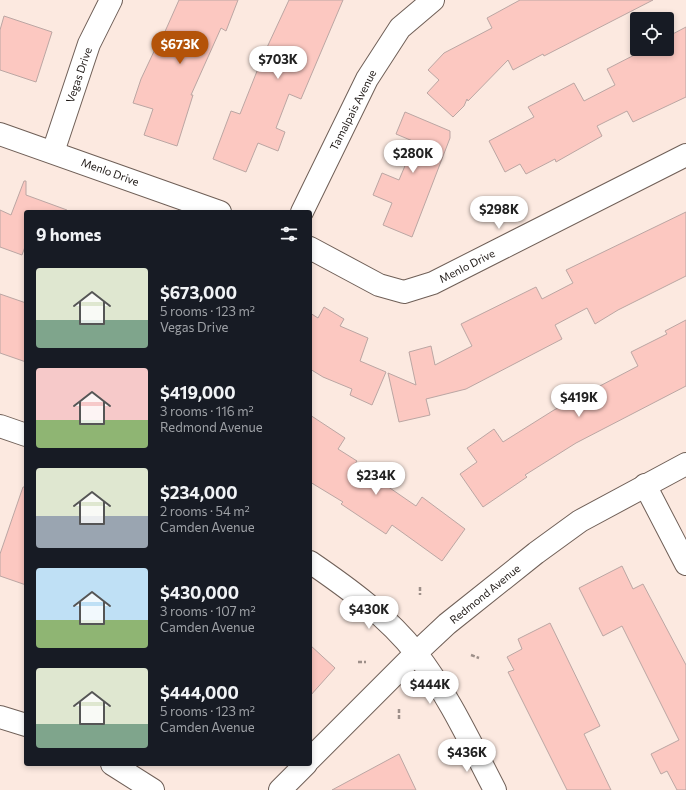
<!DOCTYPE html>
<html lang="en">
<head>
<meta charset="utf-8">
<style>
	body { margin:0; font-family:Commissioner,sans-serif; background:#242831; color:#f1f3f6; height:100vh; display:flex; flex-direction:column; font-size:15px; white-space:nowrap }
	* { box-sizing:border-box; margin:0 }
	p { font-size:13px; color:#9ea1a6 }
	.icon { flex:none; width:22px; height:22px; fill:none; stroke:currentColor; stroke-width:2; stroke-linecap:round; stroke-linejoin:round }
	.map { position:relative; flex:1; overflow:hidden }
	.sheet { position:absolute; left:24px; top:210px; width:288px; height:556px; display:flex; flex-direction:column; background:#171b24; border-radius:4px; box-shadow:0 2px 6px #0003 }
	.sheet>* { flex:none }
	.tools { position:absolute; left:630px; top:12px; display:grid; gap:8px }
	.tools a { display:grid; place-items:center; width:44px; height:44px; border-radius:4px; background:#171b24; box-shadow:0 2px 6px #0003; font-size:20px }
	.price { position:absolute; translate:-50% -34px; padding:0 9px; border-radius:14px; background:#fff; color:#222; font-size:13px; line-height:26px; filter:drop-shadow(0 1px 2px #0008) }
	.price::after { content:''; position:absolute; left:50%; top:24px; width:12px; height:9px; margin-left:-6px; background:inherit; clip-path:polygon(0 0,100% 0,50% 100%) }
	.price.selected { background:#b45309; color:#fff }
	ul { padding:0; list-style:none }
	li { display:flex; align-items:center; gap:12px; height:100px; padding:0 12px }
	li span { display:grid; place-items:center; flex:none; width:112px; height:80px; border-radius:4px; color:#555 }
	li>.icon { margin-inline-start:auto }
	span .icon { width:48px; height:48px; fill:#fffc; stroke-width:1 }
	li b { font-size:17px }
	h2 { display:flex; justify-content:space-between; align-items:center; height:48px; padding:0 12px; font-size:17px }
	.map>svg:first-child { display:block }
	.building { fill:#fcc8c1; stroke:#bba6a3 }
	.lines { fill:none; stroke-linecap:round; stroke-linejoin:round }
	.minor-casing { stroke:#6f5f57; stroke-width:24 }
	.path { stroke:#9d8f89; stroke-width:2.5; stroke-dasharray:4 2; stroke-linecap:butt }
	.minor { stroke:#fff; stroke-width:22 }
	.labels { text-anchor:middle; stroke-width:3.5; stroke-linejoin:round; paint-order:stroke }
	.street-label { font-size:11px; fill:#1f1916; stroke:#fff }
</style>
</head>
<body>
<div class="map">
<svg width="686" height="790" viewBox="0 0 686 790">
	<rect width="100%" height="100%" fill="#fce9e0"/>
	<g class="building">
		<polygon points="179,0 238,0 226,31 221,28 191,95 193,95 177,146 144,135 153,109 133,103 141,79 157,45 159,45"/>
		<polygon points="289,0 343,0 301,99 289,94 276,128 285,132 278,151 258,143 246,172 213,159 231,111 240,114 263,56"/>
		<polygon points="520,0 653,0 544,56 543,54 513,70 508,60 468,101 467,99 464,106 453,117 427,93 439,80 428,70 444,53 492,28 487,18"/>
		<polygon points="4,16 52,32 36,82 0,70 0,30"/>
		<polygon points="686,27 686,97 633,122 627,111 597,126 602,136 556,162 555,159 526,174 520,164 505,172 489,141 534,117 528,107 574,83 584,101 615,85 607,69 646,49 667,49 667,37"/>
		<polygon points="405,112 450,131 450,138 412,237 383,225 392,203 373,195 382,173 399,180 415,142 396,134"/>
		<polygon points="24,181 26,181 26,195 67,210 67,212 26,212 26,244 22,255 0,247 0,210 11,215"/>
		<polygon points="686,212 686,276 618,310 595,324 587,308 555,325 562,339 466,389 426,399 430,415 399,422 388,373 416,385 409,352 431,346 435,365 472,346 461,324 536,287 542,299 573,283 566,270"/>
		<polygon points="0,294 26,303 26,362 0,353"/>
		<polygon points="324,307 344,319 340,326 368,338 360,361 386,372 372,405 350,395 352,389 323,377 310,369 310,313 318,318"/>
		<polygon points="686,320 686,386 576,443 525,475 527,477 483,507 460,474 477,462 467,448 494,429 503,442 554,410 638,366 631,352 667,334 665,331"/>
		<polygon points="310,415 345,438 338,449 357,461 355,464 416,506 422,497 465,529 442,561 392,525 386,534 341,504 343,502 310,482"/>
		<polygon points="23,487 26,487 26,585 0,576 0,554"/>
		<polygon points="622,566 633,589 643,584 686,665 686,790 677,790 667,771 661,774 651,754 679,740 622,626 603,636 579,588"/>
		<polygon points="550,623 600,726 584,734 611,790 567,790 508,672 514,670 507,657 522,649 518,639"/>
		<polygon points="310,645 335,668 310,696"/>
		<polygon points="399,754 416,790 332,790"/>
	</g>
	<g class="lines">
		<g class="minor-casing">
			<g id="minor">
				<polyline points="0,134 220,212"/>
				<polyline points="53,152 89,44 111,0"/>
				<polyline points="302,212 367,79 400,28 433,0"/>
				<polyline points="310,248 379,285 404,292 433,283 686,155"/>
				<polyline points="0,426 26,435"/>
				<polyline points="645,485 686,564"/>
				<path d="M 310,562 C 348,588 388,617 416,653 C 448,694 471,744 495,790"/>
				<polyline points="0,717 26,725"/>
				<polyline points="310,759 416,653 447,624 536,553 580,521 686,464"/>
				<polyline points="112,764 153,790"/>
				<polyline points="280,790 306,764"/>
			</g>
		</g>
		<g class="path">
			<polyline points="420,587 420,595"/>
			<polyline points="471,655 479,658"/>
			<polyline points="358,662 366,662"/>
			<polyline points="399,709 399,719"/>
		</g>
		<use href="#minor" class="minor"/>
	</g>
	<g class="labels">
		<g class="street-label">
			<text transform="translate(79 75) rotate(-71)" y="4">Vegas Drive</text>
			<text transform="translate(353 110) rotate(-63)" y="4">Tamalpais Avenue</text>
			<text transform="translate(110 172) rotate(20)" y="4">Menlo Drive</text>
			<text transform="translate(467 266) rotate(-27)" y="4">Menlo Drive</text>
			<text transform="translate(485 594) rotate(-39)" y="4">Redmond Avenue</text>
		</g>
	</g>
</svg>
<div class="tools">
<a><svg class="icon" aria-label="locate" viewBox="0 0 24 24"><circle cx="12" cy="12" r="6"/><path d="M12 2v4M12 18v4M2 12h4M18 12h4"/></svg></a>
</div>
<b class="price selected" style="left:180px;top:65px">$673K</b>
<b class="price" style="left:278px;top:80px">$703K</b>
<b class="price" style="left:413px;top:174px">$280K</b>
<b class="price" style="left:499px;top:230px">$298K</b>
<b class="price" style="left:579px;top:418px">$419K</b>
<b class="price" style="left:376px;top:496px">$234K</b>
<b class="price" style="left:369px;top:630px">$430K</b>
<b class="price" style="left:430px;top:705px">$444K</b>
<b class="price" style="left:467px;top:773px">$436K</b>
<section class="sheet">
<h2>9 homes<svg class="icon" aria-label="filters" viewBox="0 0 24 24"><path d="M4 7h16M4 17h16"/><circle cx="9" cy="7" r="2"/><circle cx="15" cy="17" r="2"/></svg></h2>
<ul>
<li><span style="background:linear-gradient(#dfe7d0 65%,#7fa58c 0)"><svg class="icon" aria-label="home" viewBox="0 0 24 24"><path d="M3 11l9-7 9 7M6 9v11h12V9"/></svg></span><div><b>$673,000</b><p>5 rooms · 123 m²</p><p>Vegas Drive</p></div></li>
<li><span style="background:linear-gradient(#f6c9c9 65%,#8fb573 0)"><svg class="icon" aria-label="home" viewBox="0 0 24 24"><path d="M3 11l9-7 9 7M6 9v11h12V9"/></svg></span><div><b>$419,000</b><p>3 rooms · 116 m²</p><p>Redmond Avenue</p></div></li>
<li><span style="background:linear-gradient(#dfe7d0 60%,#9aa5b1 0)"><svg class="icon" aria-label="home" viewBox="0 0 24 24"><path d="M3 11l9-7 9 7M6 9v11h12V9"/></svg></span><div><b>$234,000</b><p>2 rooms · 54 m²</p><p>Camden Avenue</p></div></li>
<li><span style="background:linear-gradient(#bfe0f5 65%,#8fb573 0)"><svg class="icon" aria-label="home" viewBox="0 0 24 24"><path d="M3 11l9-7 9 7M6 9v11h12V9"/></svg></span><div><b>$430,000</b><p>3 rooms · 107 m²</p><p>Camden Avenue</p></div></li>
<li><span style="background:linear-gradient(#dfe7d0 70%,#7fa58c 0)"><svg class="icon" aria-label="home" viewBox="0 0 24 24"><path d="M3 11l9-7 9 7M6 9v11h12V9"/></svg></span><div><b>$444,000</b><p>5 rooms · 123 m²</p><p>Camden Avenue</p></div></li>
</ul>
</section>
</div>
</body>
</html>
